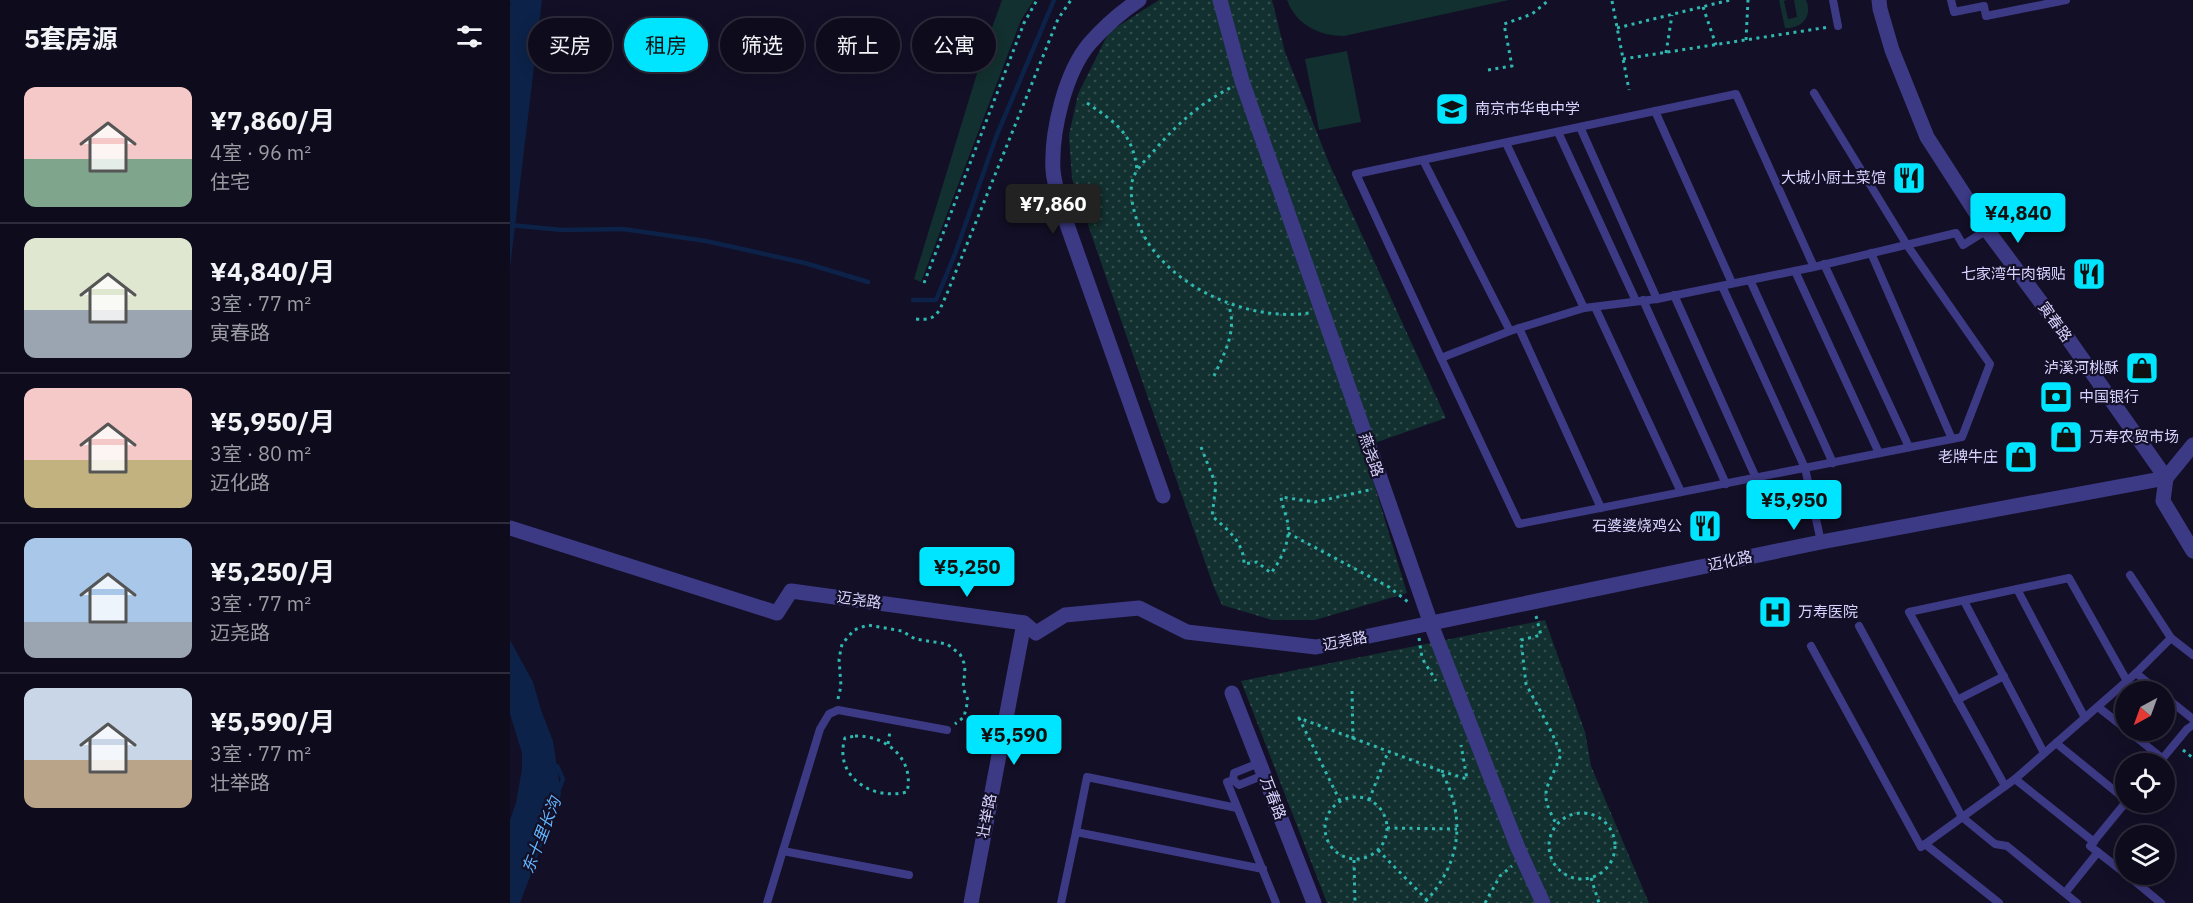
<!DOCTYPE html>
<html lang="zh">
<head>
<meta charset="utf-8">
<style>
	body { margin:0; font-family:"IBM Plex Sans","Noto Sans SC",sans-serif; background:#1c1929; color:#f1f3f6; height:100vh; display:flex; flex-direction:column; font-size:22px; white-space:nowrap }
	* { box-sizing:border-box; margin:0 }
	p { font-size:20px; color:#9b9ba3 }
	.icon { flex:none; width:33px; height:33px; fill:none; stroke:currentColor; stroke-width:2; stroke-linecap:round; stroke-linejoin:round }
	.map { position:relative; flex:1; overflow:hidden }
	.side { display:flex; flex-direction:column; background:#0e0b1c; width:510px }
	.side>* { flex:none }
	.banner { position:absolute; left:18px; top:18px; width:570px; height:54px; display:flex; gap:12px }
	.needle { width:39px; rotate:221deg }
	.tools { position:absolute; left:1605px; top:681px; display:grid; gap:12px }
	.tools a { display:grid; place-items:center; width:60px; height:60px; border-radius:50%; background:#0e0b1c; box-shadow:0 3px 15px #0003,0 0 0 2px #2e2b3b; font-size:30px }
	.price { position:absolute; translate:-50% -51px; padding:0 14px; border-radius:6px; background:#00e5ff; color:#111; font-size:20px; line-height:39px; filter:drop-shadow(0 2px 3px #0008) }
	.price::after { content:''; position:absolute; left:50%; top:36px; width:18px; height:14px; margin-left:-9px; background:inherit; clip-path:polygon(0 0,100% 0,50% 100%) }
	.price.selected { background:#222; color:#fff }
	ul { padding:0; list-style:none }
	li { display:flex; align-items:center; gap:18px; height:150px; padding:0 24px }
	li+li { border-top:2px solid #2e2b3b }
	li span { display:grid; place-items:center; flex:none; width:168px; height:120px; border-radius:12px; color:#555 }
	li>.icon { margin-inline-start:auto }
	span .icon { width:72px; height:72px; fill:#fffc; stroke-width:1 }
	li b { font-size:26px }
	h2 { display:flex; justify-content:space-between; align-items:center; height:72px; padding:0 24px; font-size:26px }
	.pill { padding:0 21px; border-radius:27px; background:#0e0b1c; box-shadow:0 3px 15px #0003,0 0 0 2px #2e2b3b; font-size:21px; line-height:54px }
	.pill.selected { background:#00e5ff; color:#111 }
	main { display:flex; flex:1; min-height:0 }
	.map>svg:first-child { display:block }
	.green { fill:#12302f }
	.park { fill:url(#park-dots) }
	.water { fill:#0c2248 }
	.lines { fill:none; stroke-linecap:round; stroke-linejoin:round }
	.stream { stroke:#0c2248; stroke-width:4.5 }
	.path { stroke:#2fb8b0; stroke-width:3; stroke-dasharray:3 4.5; stroke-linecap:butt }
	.service { stroke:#3d3a85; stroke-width:8 }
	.minor { stroke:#3d3a85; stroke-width:15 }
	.tertiary { stroke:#3d3a85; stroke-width:15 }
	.labels { text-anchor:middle; stroke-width:4.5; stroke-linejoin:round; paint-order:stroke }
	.poi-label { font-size:15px; fill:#d9d4ff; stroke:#130f26; text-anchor:end }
	.street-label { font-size:15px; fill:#d9d4ff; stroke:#130f26 }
	.water-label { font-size:16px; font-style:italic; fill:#62b6ff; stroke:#130f26 }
</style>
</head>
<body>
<main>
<section class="side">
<h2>5套房源<svg class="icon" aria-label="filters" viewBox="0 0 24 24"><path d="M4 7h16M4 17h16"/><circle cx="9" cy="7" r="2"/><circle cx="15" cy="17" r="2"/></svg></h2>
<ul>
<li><span style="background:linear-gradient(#f6c9c9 60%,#7fa58c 0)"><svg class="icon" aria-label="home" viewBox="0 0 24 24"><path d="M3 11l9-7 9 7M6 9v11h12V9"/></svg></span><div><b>¥7,860/月</b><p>4室 · 96 m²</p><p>住宅</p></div></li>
<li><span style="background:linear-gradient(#dfe7d0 60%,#9aa5b1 0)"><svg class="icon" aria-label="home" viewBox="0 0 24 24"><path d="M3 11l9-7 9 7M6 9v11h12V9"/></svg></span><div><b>¥4,840/月</b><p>3室 · 77 m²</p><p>寅春路</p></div></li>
<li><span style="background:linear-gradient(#f6c9c9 60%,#c2b280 0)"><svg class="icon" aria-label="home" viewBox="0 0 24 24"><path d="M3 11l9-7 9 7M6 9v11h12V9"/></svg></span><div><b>¥5,950/月</b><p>3室 · 80 m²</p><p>迈化路</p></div></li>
<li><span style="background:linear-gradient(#a9c7e8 70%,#9aa5b1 0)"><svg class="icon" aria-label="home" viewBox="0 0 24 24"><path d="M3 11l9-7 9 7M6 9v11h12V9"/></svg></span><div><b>¥5,250/月</b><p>3室 · 77 m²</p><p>迈尧路</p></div></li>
<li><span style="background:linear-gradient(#c9d6e8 60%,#b9a48a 0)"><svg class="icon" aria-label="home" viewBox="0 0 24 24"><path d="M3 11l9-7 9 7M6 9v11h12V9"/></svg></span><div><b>¥5,590/月</b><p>3室 · 77 m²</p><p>壮举路</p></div></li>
</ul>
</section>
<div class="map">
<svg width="1683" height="903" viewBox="0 0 1683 903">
	<defs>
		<pattern id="park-dots" width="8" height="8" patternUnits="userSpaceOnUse" patternTransform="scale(1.5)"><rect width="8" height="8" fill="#12302f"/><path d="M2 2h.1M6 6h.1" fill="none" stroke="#344d4e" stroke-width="1.8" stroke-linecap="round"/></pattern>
	</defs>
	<rect width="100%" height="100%" fill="#130f26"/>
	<g class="green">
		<polygon points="492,0 524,0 511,20 411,282 404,279 476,44"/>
		<path d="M 777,0 L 999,0 L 834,36 C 810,36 786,25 777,0 Z"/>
		<path d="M 1269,0 L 1277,0 L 1274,1 L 1278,19 L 1287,17 L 1284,0 L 1296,0 C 1303,16 1292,29 1275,28 Z"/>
		<polygon points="837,51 851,122 809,130 795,59"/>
	</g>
	<g class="park">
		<polygon points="649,0 762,0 775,52 819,163 936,418 853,447 897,593 805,620 762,620 712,605 703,585 562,179 559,135 568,94 599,32"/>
		<polygon points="1035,620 1075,732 1081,766 1139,903 817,903 731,681"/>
	</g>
	<g class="water">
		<polygon points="1,0 32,0 0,268 0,7"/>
		<polygon points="0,640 23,682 31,710 43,741 51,794 45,818 30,850 10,903 0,903 0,820 6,803 12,769 12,753 0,714"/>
	</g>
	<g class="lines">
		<g class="stream">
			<polyline points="0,1 0,0"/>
			<polyline points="0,225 52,230 113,229 196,241 295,263 358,282"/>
			<polyline points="403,300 426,300 445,254 486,137 544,0"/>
			<polyline points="47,766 53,779 48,792"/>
		</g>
		<g class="path">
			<polyline points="1102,1 1119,90"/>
			<polyline points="1193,7 1206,45"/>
			<polyline points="1107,28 1220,0"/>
			<polyline points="1236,40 1238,0"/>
			<polyline points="1156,53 1162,15"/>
			<polyline points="1113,59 1319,27"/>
			<polyline points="978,70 1002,66 994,24 1022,14 1039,0"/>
			<path d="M 720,88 C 689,104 665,126 643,152 C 635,161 625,169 622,182 C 620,191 622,204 625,214 C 643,280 733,323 799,313"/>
			<path d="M 577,103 C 605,122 623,133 627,170"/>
			<polyline points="414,283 514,23 527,0"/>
			<path d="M 406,319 C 427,321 428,313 436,296 L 548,19 L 561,0"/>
			<path d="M 704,376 C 715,352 728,329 718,304"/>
			<path d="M 691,447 L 706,485 L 702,516 C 717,529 734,542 734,564 L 747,562 L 761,573 C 771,560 780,542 778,525 C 777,516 772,506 771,497 L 805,502 L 859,490"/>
			<polyline points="778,533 879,587 898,602"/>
			<path d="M 1026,616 L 1031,635 L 1011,640 L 1016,684 L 1042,733 L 1051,754 C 1039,789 1026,789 1047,825"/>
			<polyline points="909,638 912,658 926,681"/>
			<polyline points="842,691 843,739"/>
			<polyline points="328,699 331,686 329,659 332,644 344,630 358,625 392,631 405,639 437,644 450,654 454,663 455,671 453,688 458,700 454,717 445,724"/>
			<path d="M 345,736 C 376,735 405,759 397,792 C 363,801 323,777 335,738 Z"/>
			<polyline points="378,744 380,731"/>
			<polyline points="1673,750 1683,758"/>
			<polyline points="931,771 957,779 951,745"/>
			<circle cx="846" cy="828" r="31"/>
			<polyline points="859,800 878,752"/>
			<path d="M 830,801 L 789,718 L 931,771 C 957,818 951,864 914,903"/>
			<circle cx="1072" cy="846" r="33"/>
			<polyline points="877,828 947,829"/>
			<polyline points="868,850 917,900"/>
			<polyline points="844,860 845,903"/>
			<polyline points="1081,878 1089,903"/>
			<polyline points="975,903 990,876 1002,866"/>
		</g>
		<g class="service">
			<polyline points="1323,0 1328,26"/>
			<polyline points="1441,0 1444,12 1474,6 1476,16 1556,0"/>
			<polyline points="1145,111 1222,283"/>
			<polyline points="1070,127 1147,299"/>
			<polyline points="1048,132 1126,301"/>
			<polyline points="996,143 1074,308"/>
			<polyline points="913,160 1000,331"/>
			<polyline points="1361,253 1442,439"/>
			<polyline points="1314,264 1399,447"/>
			<polyline points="1304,267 1226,94 846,174 931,358 1000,331 1074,308 1147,299 1304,267 1446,233 1453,245 1477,230"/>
			<polyline points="1285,271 1369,453"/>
			<polyline points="1240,280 1323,463"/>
			<polyline points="1212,286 1295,468 1311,542"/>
			<polyline points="1164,295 1246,478"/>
			<polyline points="1133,300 1216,484"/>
			<polyline points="1085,307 1171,492"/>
			<polyline points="1009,328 1091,508"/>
			<polyline points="931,358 1009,524 1452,437 1480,364 1397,245 1304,93"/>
			<polyline points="1620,575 1661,638 1683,655"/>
			<polyline points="1507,589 1575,718"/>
			<polyline points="1454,601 1534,753"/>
			<polyline points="1349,626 1452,817 1485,844 1497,846 1567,903"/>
			<polyline points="1301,646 1411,847 1505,779 1626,673 1661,638"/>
			<polyline points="1626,673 1649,692"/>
			<polyline points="1654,696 1683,719"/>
			<polyline points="1447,700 1494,676"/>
			<polyline points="1588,707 1616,729"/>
			<polyline points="1617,730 1652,758"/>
			<polyline points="1546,743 1616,800"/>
			<polyline points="1648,764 1677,729 1683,725"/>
			<polyline points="754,775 729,785 723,780 717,782 766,903"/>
			<polyline points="1505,779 1584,842"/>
			<polyline points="723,780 724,773 749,763"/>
			<polyline points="1495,786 1399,612 1559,578 1617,681"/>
			<polyline points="727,808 577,777 566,832 753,869"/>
			<polyline points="1415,844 1489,903"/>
			<polyline points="273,851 399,875"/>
			<polyline points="1616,874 1580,846 1616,802"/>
			<polyline points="1616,874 1651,903"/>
			<polyline points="1555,893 1588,852"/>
			<polyline points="257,903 310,729 319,714 328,710 437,730"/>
			<polyline points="551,903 566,832"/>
		</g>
		<g class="minor">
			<path d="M 629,0 C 611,12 595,26 580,43 C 555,72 541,132 543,170 C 544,185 550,201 554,216 L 653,496"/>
			<polyline points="710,0 732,81 921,624 1008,848 1033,903"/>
			<polyline points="1656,478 1653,501 1683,551"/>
			<polyline points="722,693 804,903"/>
			<polyline points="461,903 514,623"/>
		</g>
		<g class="tertiary">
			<polyline points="1369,0 1370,9 1382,50 1417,137 1477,230 1559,340 1656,478"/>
			<polyline points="0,528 267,613 281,591 514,623 526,633 555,615 629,608 677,632 806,647 1311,542 1656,478 1683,445"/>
		</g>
	</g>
	<defs>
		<g id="school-square" transform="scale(1.725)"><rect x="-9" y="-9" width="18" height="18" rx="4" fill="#00e5ff" stroke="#130f26"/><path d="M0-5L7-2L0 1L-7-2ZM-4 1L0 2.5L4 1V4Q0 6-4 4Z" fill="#111"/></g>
		<g id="restaurant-square" transform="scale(1.725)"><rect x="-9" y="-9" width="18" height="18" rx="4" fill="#00e5ff" stroke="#130f26"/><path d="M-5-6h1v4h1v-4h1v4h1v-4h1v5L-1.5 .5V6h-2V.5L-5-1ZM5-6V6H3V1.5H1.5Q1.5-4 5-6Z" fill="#111"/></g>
		<g id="shop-square" transform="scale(1.725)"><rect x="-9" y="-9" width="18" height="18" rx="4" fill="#00e5ff" stroke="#130f26"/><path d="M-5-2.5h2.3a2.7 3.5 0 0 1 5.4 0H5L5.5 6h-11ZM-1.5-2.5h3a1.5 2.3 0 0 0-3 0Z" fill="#111"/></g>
		<g id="bank-square" transform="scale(1.725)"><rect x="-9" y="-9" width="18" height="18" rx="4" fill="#00e5ff" stroke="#130f26"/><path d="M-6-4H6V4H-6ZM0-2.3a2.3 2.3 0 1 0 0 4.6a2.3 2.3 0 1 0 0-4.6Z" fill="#111"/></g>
		<g id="hospital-square" transform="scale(1.725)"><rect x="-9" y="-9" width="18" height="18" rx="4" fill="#00e5ff" stroke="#130f26"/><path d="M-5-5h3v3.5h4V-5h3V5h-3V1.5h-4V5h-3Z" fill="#111"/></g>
	</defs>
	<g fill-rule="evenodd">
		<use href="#school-square" x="942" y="109"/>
		<use href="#restaurant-square" x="1399" y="178"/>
		<use href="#restaurant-square" x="1579" y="274"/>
		<use href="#shop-square" x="1632" y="368"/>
		<use href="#bank-square" x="1546" y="397"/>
		<use href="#shop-square" x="1556" y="437"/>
		<use href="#shop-square" x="1511" y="457"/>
		<use href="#restaurant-square" x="1195" y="526"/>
		<use href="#hospital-square" x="1265" y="612"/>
	</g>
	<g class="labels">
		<g class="poi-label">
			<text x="965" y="114" text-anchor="start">南京市华电中学</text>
			<text x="1376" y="183">大城小厨土菜馆</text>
			<text x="1556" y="279">七家湾牛肉锅贴</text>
			<text x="1609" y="373">泸溪河桃酥</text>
			<text x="1569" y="402" text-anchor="start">中国银行</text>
			<text x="1579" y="442" text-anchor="start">万寿农贸市场</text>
			<text x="1488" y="462">老牌牛庄</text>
			<text x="1172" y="531">石婆婆烧鸡公</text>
			<text x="1288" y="617" text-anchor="start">万寿医院</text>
		</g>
		<g class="street-label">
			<text transform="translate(1545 322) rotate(54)" y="5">寅春路</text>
			<text transform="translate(861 455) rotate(71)" y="5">燕尧路</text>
			<text transform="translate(1220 561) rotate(-12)" y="5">迈化路</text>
			<text transform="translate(349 600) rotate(8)" y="5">迈尧路</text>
			<text transform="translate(835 641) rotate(-11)" y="5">迈尧路</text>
			<text transform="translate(763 798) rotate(69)" y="5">万春路</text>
			<text transform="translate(477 816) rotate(-79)" y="5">壮举路</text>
		</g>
		<g class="water-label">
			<text transform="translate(31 835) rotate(-69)" y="6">东十里长沟</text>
		</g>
	</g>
</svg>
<div class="tools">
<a><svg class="needle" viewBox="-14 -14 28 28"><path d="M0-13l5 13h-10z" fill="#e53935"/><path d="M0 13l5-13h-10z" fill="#9b9ba3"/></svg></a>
<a><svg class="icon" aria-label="locate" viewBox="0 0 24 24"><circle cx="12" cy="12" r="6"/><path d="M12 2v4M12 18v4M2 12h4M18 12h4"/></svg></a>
<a><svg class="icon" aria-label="layers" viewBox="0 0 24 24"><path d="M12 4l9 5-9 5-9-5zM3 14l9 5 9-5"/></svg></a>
</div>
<b class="price selected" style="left:543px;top:235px">¥7,860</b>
<b class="price" style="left:1508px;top:244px">¥4,840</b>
<b class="price" style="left:1284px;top:531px">¥5,950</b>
<b class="price" style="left:457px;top:598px">¥5,250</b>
<b class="price" style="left:504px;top:766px">¥5,590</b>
<div class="banner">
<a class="pill">买房</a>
<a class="pill selected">租房</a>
<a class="pill">筛选</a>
<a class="pill">新上</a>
<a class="pill">公寓</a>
</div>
</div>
</main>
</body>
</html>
